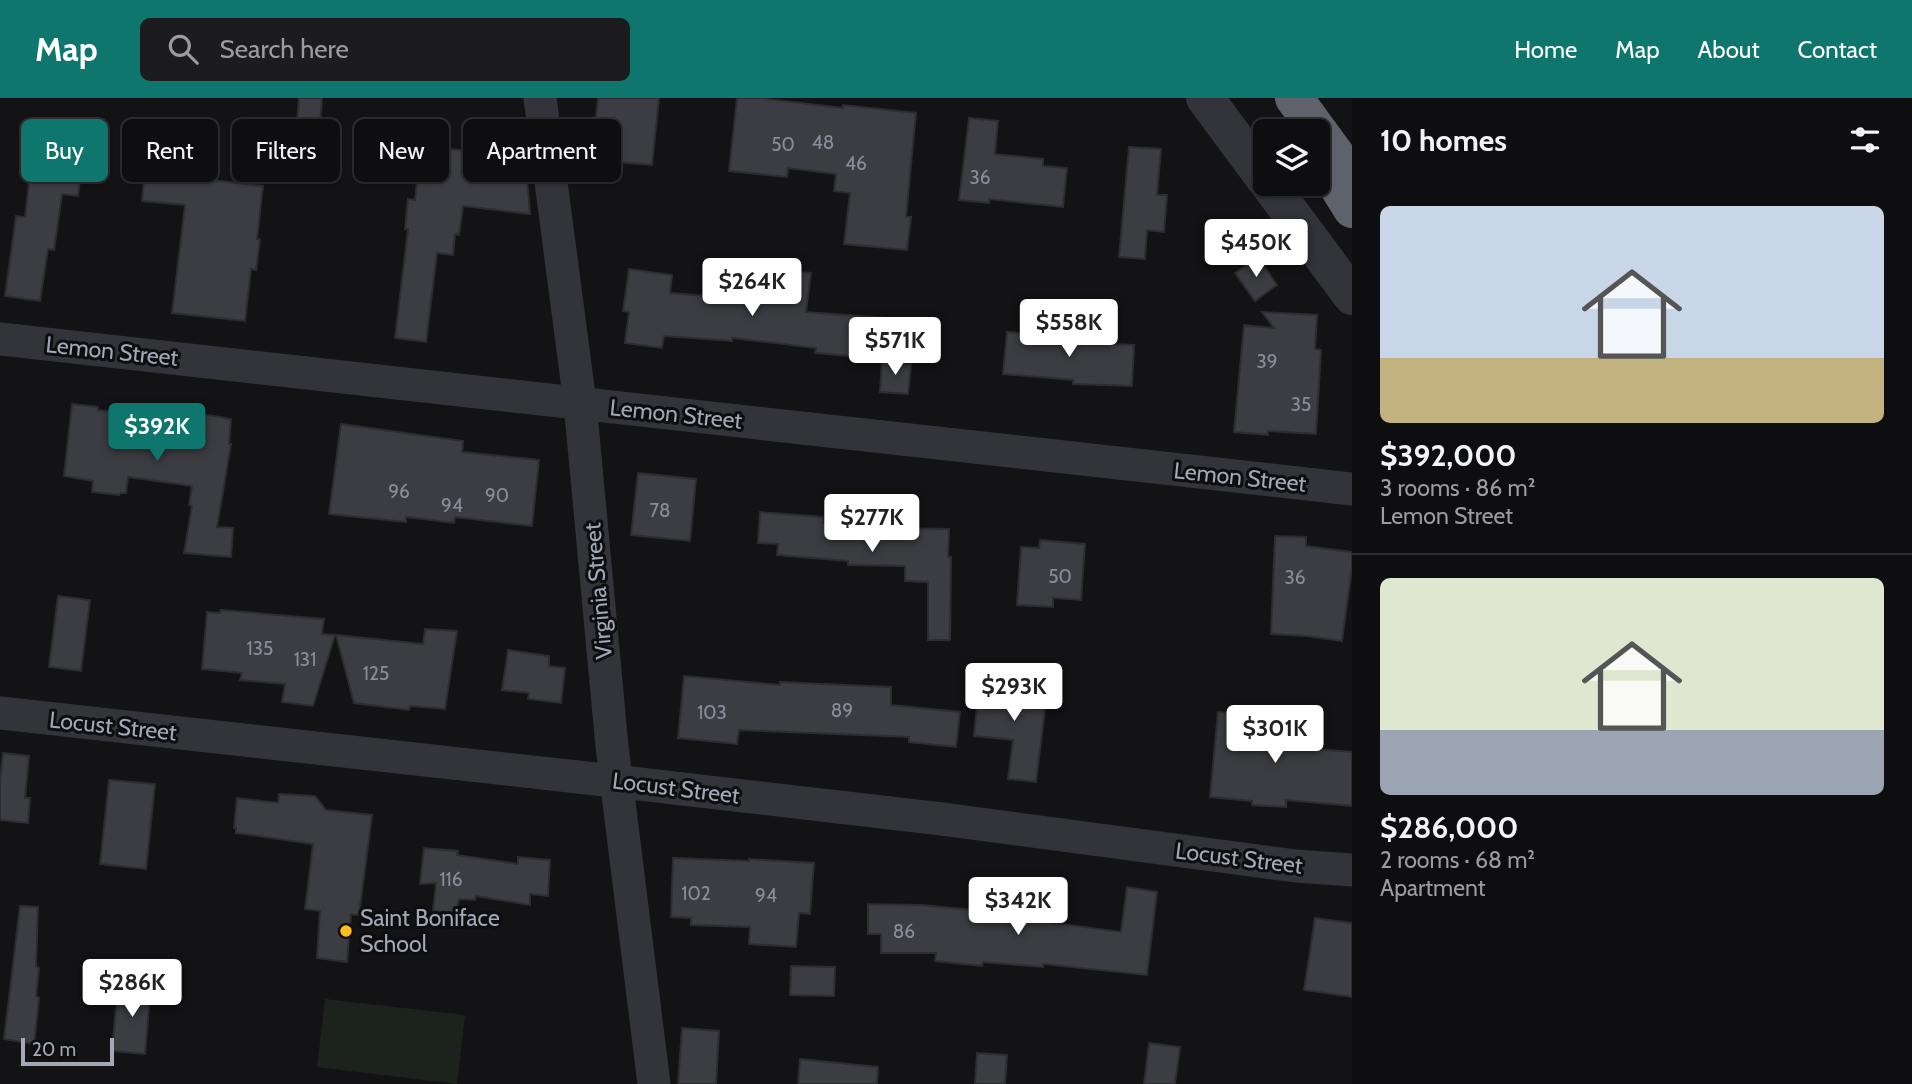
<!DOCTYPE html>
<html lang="en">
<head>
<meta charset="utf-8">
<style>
	body { margin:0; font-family:Cabin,sans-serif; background:#1c1c1e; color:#f1f3f6; height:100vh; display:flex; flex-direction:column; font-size:26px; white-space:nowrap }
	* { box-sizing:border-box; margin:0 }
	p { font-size:23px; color:#9b9c9f }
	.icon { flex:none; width:38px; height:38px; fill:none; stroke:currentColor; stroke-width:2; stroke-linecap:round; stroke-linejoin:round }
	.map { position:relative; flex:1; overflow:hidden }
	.panel { display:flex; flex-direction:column; background:#0e0e10; width:560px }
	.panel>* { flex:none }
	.top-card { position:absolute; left:21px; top:21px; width:665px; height:63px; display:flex; gap:14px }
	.buttons { position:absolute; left:1253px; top:21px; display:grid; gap:14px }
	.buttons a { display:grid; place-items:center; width:77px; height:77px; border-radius:10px; background:#0e0e10; box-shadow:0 2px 5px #0004,0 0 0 2px #2e2e30; font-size:35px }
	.scale { position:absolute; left:21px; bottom:18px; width:93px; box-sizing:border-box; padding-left:7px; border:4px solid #a3a8b6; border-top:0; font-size:19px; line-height:24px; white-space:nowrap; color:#a3a8b6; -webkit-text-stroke:5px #0e0e10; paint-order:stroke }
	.price { position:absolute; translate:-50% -60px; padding:0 16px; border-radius:7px; background:#fff; color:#222; font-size:23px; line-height:46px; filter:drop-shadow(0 2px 4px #0008) }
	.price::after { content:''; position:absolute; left:50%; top:42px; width:21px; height:16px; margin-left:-10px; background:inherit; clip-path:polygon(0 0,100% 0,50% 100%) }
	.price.active { background:#0f766e; color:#fff }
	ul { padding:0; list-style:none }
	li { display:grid; align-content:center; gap:14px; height:371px; padding:0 28px }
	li+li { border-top:2px solid #2e2e30 }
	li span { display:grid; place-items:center; height:217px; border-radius:10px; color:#555 }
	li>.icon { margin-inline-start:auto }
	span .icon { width:126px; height:126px; fill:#fffc; stroke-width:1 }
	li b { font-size:30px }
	h2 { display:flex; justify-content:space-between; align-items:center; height:84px; padding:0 28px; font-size:30px }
	.chip { padding:0 24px; border-radius:10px; background:#0e0e10; box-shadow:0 2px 5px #0004,0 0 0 2px #2e2e30; font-size:24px; line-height:63px }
	.chip.active { background:#0f766e; color:#fff }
	header { display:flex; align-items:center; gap:42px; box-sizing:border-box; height:98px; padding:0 35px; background:#0f766e; color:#fff }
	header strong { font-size:33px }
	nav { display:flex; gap:38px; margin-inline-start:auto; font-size:24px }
	.search { width:490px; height:63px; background:#1c1c1e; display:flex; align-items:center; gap:18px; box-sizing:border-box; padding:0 24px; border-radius:10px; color:#9b9c9f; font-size:26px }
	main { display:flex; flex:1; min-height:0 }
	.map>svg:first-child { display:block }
	.green { fill:#1b231c }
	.building { fill:#3c3d42; stroke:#2d2d31; stroke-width:2 }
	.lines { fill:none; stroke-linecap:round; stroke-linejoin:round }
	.minor { stroke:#33343a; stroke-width:33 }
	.tertiary { stroke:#33343a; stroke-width:38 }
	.motorway { stroke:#5f626b; stroke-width:38 }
	.poi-dot { fill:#ffbb20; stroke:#0e0e10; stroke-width:2.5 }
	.labels { text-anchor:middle; stroke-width:6; stroke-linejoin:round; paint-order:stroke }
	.number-label { font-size:19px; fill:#898d99 }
	.street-label { font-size:23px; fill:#a3a8b6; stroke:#0e0e10 }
	.poi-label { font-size:23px; fill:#a3a8b6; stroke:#0e0e10; text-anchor:start }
</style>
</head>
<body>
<header>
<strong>Map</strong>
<div class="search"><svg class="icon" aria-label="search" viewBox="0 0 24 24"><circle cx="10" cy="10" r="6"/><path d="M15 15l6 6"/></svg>Search here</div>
<nav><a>Home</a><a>Map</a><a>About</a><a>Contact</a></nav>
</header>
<main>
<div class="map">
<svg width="1352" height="986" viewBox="0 0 1352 986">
	<rect width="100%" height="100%" fill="#131315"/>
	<polygon class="green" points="325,901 465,917 457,986 317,969"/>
	<g class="building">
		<polygon points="299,0 322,0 319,41 296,39"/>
		<polygon points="598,0 659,0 652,67 615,64 615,60 592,58"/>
		<polygon points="737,0 759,0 843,10 843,7 916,15 906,119 911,119 907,152 844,146 850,95 834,93 836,76 788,70 787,79 729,73"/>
		<polygon points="969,20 998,23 995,56 1043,61 1043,68 1067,70 1063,109 989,101 989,105 959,102"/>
		<polygon points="421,48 525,59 530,116 463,108 459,137 455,136 453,157 437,155 426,244 395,240 408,131 405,131 408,101 415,102"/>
		<polygon points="1129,49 1161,51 1157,97 1167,97 1164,134 1147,132 1145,161 1119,159"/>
		<polygon points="32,60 82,65 78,98 62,96 54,152 48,151 40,203 5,198 16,118 25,119"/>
		<polygon points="145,72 187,76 186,79 263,88 257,141 260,141 256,172 251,171 245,223 172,215 185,107 142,103"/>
		<polygon points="1258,159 1277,187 1255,203 1235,175"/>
		<polygon points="629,171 672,177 670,195 769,203 773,171 811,175 806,214 900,221 895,262 815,255 816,250 732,240 732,243 664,238 662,250 625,245 629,214 623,213"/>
		<polygon points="1262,214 1317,217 1315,251 1321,252 1316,336 1268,333 1268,337 1234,334 1244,227 1274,230"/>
		<polygon points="1007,234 1110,242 1110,246 1134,247 1132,288 1073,286 1073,282 1003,276"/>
		<polygon points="882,262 911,266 908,296 880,294"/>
		<polygon points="72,306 98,309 98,312 158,319 159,315 201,321 202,316 231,321 229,346 231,346 217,429 233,430 231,459 184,455 192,408 189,407 192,388 128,379 126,395 121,395 119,397 92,394 93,383 64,378"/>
		<polygon points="341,326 463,343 462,354 539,362 532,428 455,419 454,425 406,419 406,424 329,416"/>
		<polygon points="638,375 696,381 690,443 631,437"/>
		<polygon points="760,414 824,419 823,425 891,426 891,430 949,431 948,459 951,459 950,542 928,542 928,484 905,483 905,468 848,467 848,463 777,457 778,446 758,445"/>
		<polygon points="1275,438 1306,439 1306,448 1352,454 1352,470 1342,543 1306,538 1271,536"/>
		<polygon points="1040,442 1085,446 1081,502 1053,500 1053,509 1017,507 1021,449 1039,450"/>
		<polygon points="58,498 90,502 81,573 49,569"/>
		<polygon points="221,512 324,521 322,536 335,537 313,608 282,604 285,586 240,582 242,575 202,571 207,514 220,515"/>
		<polygon points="425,531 457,533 445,611 410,608 409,612 354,605 336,537 423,546"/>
		<polygon points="508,552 549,558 549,568 565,570 561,605 528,601 529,595 502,592"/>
		<polygon points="684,578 780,587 780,584 891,589 891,607 960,614 956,649 909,644 909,639 739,632 737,646 678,640"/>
		<polygon points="1024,584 1048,587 1036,684 1008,681 1013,642 974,638 979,585 1023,590"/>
		<polygon points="1218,614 1285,619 1283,648 1352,654 1352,708 1286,702 1286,709 1252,707 1252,703 1210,699"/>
		<polygon points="3,655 29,658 25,700 30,700 28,725 0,722 0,681"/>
		<polygon points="109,682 155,686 146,771 100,766"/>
		<polygon points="279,696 315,698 326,712 372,717 359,817 351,816 347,864 317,860 320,813 305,811 313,746 236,735 236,730 234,730 237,700 278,705"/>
		<polygon points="424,750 458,753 457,757 518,766 518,759 550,762 548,798 530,796 530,807 476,798 475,802 459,801 456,815 433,813 436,785 420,786"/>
		<polygon points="673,760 749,763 749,761 814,765 810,816 799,815 796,849 749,846 750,829 691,827 691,820 671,819"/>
		<polygon points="1127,789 1157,794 1147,877 1043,866 1043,869 983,864 982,868 935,863 936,855 881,855 881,836 868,836 868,806 921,807 984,813 984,819 1046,824 1121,834"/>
		<polygon points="20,808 38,809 36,868 39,870 36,898 39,900 34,946 4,941"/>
		<polygon points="1315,820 1352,825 1352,899 1304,892"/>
		<polygon points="791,868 835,869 834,898 790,897"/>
		<polygon points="151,885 145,956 112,953 118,888"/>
		<polygon points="682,930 719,933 716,986 678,986"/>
		<polygon points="1149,945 1180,949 1175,986 1144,986"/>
		<polygon points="977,955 1007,957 1005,986 975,986"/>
		<polygon points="800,961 878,969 877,986 798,986"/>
	</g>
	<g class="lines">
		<g class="minor">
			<polyline points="540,0 580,305 612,648 654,986"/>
			<polyline points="0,241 1352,391"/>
			<polyline points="0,615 596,681 942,721 1296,768 1352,772"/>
		</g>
		<g class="tertiary">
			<polyline points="1205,0 1265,81"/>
			<polyline points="1269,86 1352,198"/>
		</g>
		<g class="motorway">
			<polyline points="1294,0 1352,79"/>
			<polyline points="1321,61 1352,111"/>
		</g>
	</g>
	<circle class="poi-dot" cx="346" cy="833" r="7"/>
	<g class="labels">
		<g class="number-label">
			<text x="823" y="51">48</text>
			<text x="783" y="53">50</text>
			<text x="856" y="72">46</text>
			<text x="980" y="86">36</text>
			<text x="1267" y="270">39</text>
			<text x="1301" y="313">35</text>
			<text x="399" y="400">96</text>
			<text x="497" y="404">90</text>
			<text x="452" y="414">94</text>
			<text x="660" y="419">78</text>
			<text x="1060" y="485">50</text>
			<text x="1295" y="486">36</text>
			<text x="260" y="557">135</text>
			<text x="305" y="568">131</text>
			<text x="376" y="582">125</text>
			<text x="842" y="619">89</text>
			<text x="712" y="621">103</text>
			<text x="451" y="788">116</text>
			<text x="696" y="802">102</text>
			<text x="766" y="804">94</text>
			<text x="904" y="840">86</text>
		</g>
		<g class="street-label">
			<text transform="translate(112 253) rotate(6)" y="8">Lemon Street</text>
			<text transform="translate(676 316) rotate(6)" y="8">Lemon Street</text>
			<text transform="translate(1240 379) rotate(6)" y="8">Lemon Street</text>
			<text transform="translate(598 493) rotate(-95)" y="8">Virginia Street</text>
			<text transform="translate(113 628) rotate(6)" y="8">Locust Street</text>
			<text transform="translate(676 690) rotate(7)" y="8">Locust Street</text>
			<text transform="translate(1239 760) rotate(7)" y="8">Locust Street</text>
		</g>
		<g class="poi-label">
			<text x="360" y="828">Saint Boniface<tspan x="360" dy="26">School</tspan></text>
		</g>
	</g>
</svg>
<div class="buttons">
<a><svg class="icon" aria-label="layers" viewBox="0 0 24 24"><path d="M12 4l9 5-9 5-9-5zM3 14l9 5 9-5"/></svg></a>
</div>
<div class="scale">20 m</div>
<b class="price" style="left:1256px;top:181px">$450K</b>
<b class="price" style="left:752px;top:220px">$264K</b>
<b class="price" style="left:1069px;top:261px">$558K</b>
<b class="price" style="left:895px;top:279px">$571K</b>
<b class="price active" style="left:157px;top:365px">$392K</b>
<b class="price" style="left:872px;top:456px">$277K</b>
<b class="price" style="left:1014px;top:625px">$293K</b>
<b class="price" style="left:1275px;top:667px">$301K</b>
<b class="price" style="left:1018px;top:839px">$342K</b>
<b class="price" style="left:132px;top:921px">$286K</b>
<div class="top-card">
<a class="chip active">Buy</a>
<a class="chip">Rent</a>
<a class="chip">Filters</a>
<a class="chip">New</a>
<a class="chip">Apartment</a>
</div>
</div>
<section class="panel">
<h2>10 homes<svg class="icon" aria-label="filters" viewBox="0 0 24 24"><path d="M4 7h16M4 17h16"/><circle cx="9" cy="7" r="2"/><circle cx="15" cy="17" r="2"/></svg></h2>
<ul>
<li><span style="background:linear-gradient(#c9d6e8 70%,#c2b280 0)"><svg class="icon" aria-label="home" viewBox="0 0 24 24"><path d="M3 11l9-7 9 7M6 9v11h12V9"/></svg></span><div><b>$392,000</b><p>3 rooms · 86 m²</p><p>Lemon Street</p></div></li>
<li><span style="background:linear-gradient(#dfe7d0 70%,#9aa5b1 0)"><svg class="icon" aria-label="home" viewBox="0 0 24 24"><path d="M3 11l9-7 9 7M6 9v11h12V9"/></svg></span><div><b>$286,000</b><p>2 rooms · 68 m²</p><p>Apartment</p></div></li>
</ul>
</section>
</main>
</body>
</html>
